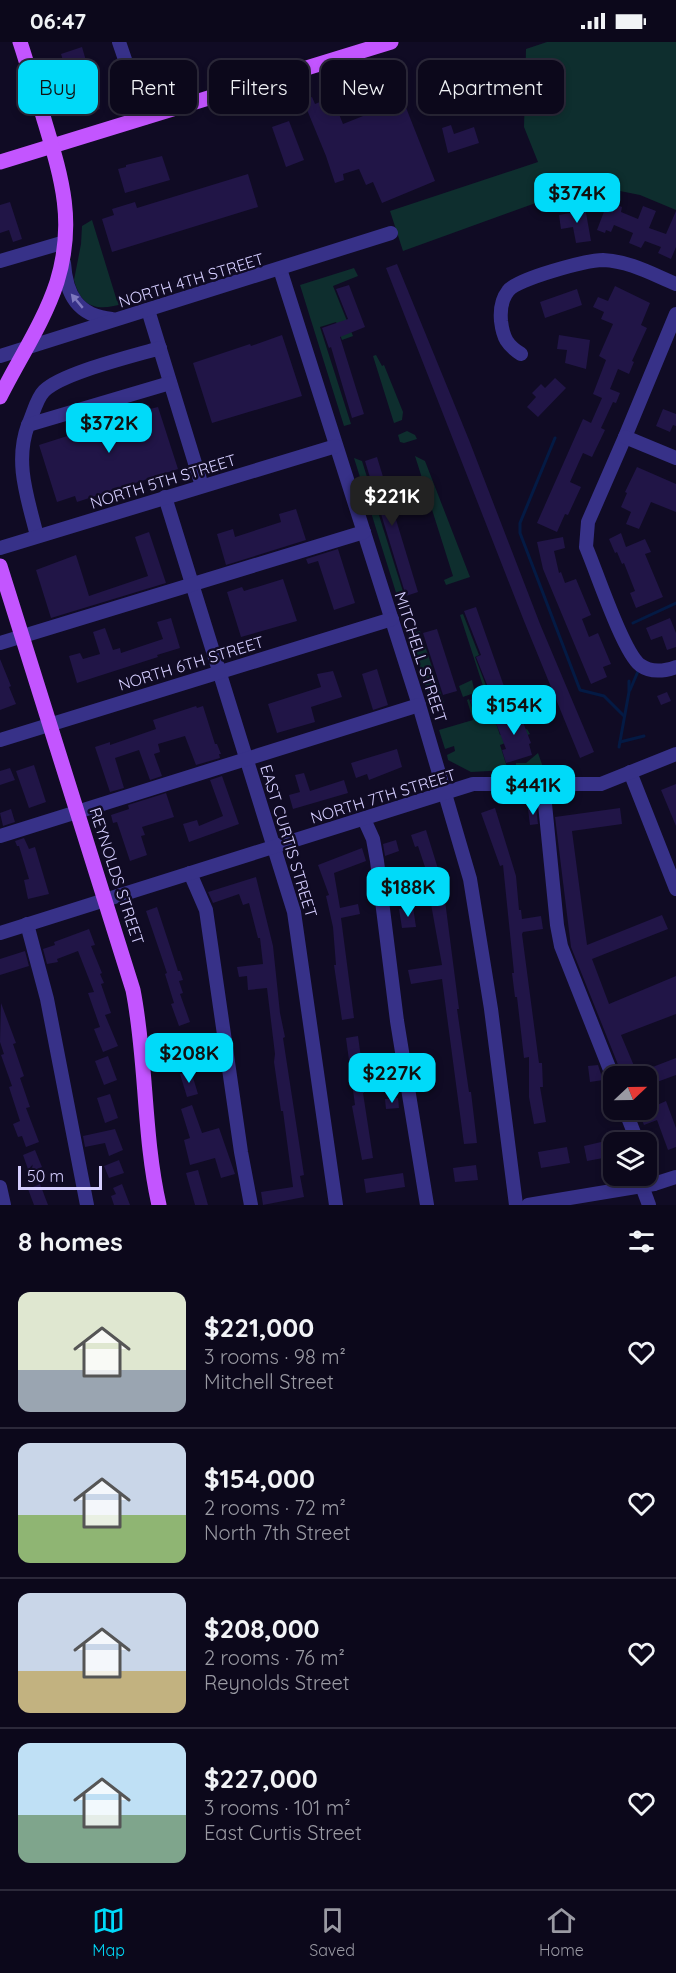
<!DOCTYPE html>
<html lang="en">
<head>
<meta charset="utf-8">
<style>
	body { margin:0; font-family:Quicksand,sans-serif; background:#151124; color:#f1f3f6; height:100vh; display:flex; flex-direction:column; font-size:22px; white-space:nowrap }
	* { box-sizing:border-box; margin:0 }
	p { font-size:20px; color:#9a9aa3 }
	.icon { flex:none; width:33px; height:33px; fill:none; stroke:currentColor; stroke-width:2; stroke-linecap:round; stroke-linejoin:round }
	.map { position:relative; height:1163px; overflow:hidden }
	.sheet { display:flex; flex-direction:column; background:#0c081b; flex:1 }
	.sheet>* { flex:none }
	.banner { position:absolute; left:18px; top:18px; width:640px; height:54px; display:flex; gap:12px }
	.needle { width:39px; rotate:68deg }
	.tools { position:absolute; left:603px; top:1024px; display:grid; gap:12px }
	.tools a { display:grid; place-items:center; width:54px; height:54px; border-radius:12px; background:#0c081b; box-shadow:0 3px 9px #0003,0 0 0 2px #2c293a; font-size:30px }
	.scale { position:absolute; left:18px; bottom:15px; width:84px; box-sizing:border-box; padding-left:6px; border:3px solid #d5ceff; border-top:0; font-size:16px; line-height:21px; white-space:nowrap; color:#d5ceff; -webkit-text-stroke:4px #100b24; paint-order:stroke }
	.price { position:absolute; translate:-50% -51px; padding:0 14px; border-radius:12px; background:#00daf9; color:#111; font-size:20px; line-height:39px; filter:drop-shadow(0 2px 3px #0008) }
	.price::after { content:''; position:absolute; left:50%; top:36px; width:18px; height:14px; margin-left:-9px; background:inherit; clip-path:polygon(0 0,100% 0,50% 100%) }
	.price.current { background:#222; color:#fff }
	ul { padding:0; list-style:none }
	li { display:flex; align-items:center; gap:18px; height:150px; padding:0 18px }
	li+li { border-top:2px solid #2c293a }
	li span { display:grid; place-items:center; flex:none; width:168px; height:120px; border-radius:12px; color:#555 }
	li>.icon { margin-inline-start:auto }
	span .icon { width:72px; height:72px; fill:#fffc; stroke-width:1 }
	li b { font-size:26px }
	h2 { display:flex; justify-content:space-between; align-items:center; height:72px; padding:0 18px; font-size:26px }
	.tag { padding:0 21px; border-radius:12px; background:#0c081b; box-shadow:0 3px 9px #0003,0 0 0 2px #2c293a; font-size:21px; line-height:54px }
	.tag.current { background:#00daf9; color:#111 }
	.status { display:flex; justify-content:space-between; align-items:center; height:42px; padding:0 30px; background:#0c081b; direction:ltr }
	.status svg { height:16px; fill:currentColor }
	.menu { display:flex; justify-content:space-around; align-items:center; height:84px; border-top:2px solid #2c293a; background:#0c081b; font-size:16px; color:#9a9aa3 }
	.menu a { display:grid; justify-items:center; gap:3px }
	.menu .current { color:#00daf9 }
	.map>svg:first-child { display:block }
	.green { fill:#0e2e2e }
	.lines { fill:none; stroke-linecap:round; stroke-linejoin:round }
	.stream { stroke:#041a44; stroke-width:3 }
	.building { fill:#211547 }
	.minor { stroke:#373188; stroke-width:14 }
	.major { stroke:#c355ff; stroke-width:15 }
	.oneway { fill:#7e78be }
	.labels { text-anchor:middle; stroke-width:5; stroke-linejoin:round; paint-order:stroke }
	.street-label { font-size:16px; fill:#d5ceff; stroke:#100b24 }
</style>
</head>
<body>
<div class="status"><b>06:47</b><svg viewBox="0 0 49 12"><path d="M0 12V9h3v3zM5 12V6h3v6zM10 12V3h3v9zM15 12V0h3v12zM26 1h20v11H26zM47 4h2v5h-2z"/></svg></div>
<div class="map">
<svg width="676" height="1163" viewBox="0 0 676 1163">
	<rect width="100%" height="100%" fill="#100b24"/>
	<g class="green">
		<polygon points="547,0 676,0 676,168 640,153 615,148 580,145 403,209 390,169 538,120 524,85 526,7"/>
		<path d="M 92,178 L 117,259 L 128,255 L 126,261 C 99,269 82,268 74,238 L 81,202 L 82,184 Z"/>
		<polygon points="354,226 358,234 333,244 353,294 342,298 336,280 320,285 351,382 344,384 300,243"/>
		<polygon points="376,313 382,324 384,323 403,370 402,378 394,381 373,314"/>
		<polygon points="407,389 415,393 417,397 404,401 400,400 398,393"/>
		<polygon points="415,414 425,419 470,535 446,543 444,538 453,534"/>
		<polygon points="354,416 362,419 405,556 398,557"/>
		<polygon points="463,572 479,613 475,615 491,657 507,652 513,668 496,674 506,674 495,678 500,693 513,689 514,692 527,687 530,692 500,703 508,728 471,730 448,718 447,713 455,709 454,704 445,707 439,688 473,678 467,658 469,657 476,677 490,673 492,665 485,652 479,654 477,650 463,655 459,644 472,638 474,647 483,644 460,573"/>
		<polygon points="420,589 444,661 432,664 409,592"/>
		<polygon points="538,711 544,728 516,728 516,721 526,721"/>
	</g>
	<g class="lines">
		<g class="stream">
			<polyline points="555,396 520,481 520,491 580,648 604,654 624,674"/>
			<polyline points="633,581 676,561"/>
			<polyline points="630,648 639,627"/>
			<polyline points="620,700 644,694"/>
			<polyline points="619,705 629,650 629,639"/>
		</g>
	</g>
	<g class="building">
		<polygon points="82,5 100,67 80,73 61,12"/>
		<polygon points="180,19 186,36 173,41 174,44 158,51 150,30"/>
		<polygon points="312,55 315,62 332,55 343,82 403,58 435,139 382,161 373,140 366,143 359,127 343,132 344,138 335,141 326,114 303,58"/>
		<polygon points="289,79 304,118 286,125 272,85"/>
		<polygon points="451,83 454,92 474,85 479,101 448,111 442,86"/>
		<polygon points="162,114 170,138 125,151 118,127 126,125 126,123"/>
		<polygon points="248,132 258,165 112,210 102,177 114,173 112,167 135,160 137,166"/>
		<polygon points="608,159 622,165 621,170 638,177 643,164 656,169 649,186 666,192 676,169 676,205 671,217 658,211 661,205 645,199 641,206 629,201 633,191 614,183 611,190 606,188 605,191 597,188"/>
		<polygon points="10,160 22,197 13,200 9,188 0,191 0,163"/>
		<polygon points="585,165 591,199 576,201 573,185 561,187 559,173 570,171 570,167"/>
		<polygon points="397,222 469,398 540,582 594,710 580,716 524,579 386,226"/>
		<polygon points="349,243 365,285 340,295 364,372 352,376 331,305 329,306 322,286 348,277 336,247"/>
		<polygon points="615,244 650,261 641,283 647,286 632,319 634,320 629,332 618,327 610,347 620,351 616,361 613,360 601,386 605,388 592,415 583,411 578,422 570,440 581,445 568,473 565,472 557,490 537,481 583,377 591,381 602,356 593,352 606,318 599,314 613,282 601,277 604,270 593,265 598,255 608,259"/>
		<polygon points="577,247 582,263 545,276 540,260"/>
		<polygon points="282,293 302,354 212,381 193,321 250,302 251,304"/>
		<polygon points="559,293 590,298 586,327 565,321 567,308 557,307"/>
		<polygon points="555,336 566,346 538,375 527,365 536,355 532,351 541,342 545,346"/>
		<polygon points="139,363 140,365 149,363 150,367 158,365 178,427 77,460 75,454 57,460 39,403 80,390 77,380"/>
		<polygon points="663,367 676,372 676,384 673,383 670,390 656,384"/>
		<polygon points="377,415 418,550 406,554 365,419"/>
		<polygon points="637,425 676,442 676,470 651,460 639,487 626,482 631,470 621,465 627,451 625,450"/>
		<polygon points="296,467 306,498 226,523 217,492 233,487 235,495 281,480 279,472"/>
		<polygon points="149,490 166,541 51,576 36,528 76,513 89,554 148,534 135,495"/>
		<polygon points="621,491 626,505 645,497 651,510 645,512 663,555 636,566 630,551 635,549 624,521 622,522 617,510 615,511 609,497"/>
		<polygon points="563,495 565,506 554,509 559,531 561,530 565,541 576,537 591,573 582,577 589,595 598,591 611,622 603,625 607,635 591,642 543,527 537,500"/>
		<polygon points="338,507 355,561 334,568 318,519 308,522 306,517"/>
		<polygon points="283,537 297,579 241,595 227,550 242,545 244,549"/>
		<polygon points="476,565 506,650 492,655 476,615 481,613 464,569"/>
		<polygon points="171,576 180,606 157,613 158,615 77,641 69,614 80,611 83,617 100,612 93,590 105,586 113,608 120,606 121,611 163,597 157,580"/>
		<polygon points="670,576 676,591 676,605 667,608 662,594 651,598 646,586"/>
		<polygon points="437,587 457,649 443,653 423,591"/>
		<polygon points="0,617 11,644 9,645 16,662 0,668"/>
		<polygon points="377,627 388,663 373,668 362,632"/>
		<polygon points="333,629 342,655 311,665 315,680 277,691 268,662 321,645 317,632"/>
		<polygon points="667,650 671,659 661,663 657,654"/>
		<polygon points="483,654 489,671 476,676 470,658"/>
		<polygon points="196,664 197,666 203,664 215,702 217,702 221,712 219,712 220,716 196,723 185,694 158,702 160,710 154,712 162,734 150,738 139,708 115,716 124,746 110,750 95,705 110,700 110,703 156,687 153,678"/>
		<polygon points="518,667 531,701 529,702 532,713 506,721 502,708 506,707 494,676"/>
		<polygon points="397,707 402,725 369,738 367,732 356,736 351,721"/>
		<polygon points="34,723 46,760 29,766 16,729"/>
		<polygon points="10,726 15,738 0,743 0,729"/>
		<polygon points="304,731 310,749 344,738 348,751 293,767 289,753 300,750 295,733"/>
		<polygon points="222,734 239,782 189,800 183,782 197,778 199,784 223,774 210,738"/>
		<polygon points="676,742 676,784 661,748"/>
		<polygon points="166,751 174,775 142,785 145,793 141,794 147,813 130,819 117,780 113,781 111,773 129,767 128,763"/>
		<polygon points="495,766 516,834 519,868 521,868 522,877 541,874 543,887 523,890 522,892 539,1021 542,1021 543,1045 540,1045 546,1080 534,1082 529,1055 529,1015 524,1016 517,955 515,955 512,931 514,931 503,823 500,824 481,771"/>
		<polygon points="536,766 538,782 530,783 528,767"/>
		<polygon points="620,766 622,782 572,789 587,903 662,873 668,887 592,917 609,962 676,934 676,972 621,993 637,1031 676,1016 676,1033 646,1044 646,1035 623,1035 571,905 555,775"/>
		<polygon points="11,767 15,780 3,784 0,771"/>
		<polygon points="426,788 443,843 459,967 457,967 469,1050 471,1050 477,1101 464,1102 442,937 411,942 408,928 442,923 431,862 433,862 431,843 418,804 415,805 411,793"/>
		<polygon points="24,796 29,807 35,805 49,852 28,857 24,838 29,837 19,804 17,804 15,799"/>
		<polygon points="396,798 399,809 385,814 383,802"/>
		<polygon points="362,806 366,819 334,831 340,866 358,862 360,872 341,876 354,976 342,978 334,923 336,923 333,885 326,854 329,853 318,823"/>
		<polygon points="256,835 273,904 280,971 285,995 283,996 304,1133 300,1134 304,1155 263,1163 261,1150 293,1145 283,1069 281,1069 274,1020 275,1012 267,946 248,948 247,934 239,935 237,925 263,922 260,896 258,896 249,861 243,863 239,852 213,861 208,850"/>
		<polygon points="157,865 178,929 180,929 183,938 179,939 183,951 180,952 190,980 179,984 171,962 174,961 165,932 167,931 146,869"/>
		<polygon points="413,865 416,885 402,886 399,867"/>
		<polygon points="89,887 95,903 91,904 102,931 100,932 104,941 101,942 111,971 105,973 118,1004 103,1010 94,987 100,985 88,951 94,950 78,909 57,917 58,920 47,922 43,907 55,903 54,900"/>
		<polygon points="25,909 29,924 0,933 0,917"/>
		<polygon points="1,961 16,1001 13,1002 24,1034 20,1036 30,1065 26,1066 39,1100 26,1105 22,1094 18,1095 13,1082 20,1079 9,1045 12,1044 1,1013 4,1012 0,1000"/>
		<polygon points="187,992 196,1016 184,1020 175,997"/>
		<polygon points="358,994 361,1016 368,1015 369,1026 361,1026 364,1051 363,1051 373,1116 362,1118 352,1064 355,1063 346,996"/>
		<polygon points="108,1014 117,1038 104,1043 95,1019"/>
		<polygon points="598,1023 603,1038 590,1040 588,1024"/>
		<polygon points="191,1029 198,1052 187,1055 180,1032"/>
		<polygon points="110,1052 118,1076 105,1081 97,1056"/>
		<polygon points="398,1056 399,1066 386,1067 385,1057"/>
		<polygon points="666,1059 676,1086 676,1105 668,1108 657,1078 644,1083 638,1069 646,1068"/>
		<polygon points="192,1063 202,1091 219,1086 235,1132 221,1136 215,1116 190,1123 184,1098 190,1096 181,1067"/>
		<polygon points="115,1087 123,1108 109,1114 105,1101 85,1105 83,1094"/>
		<polygon points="614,1097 614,1114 587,1119 584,1104"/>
		<polygon points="567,1105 570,1121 541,1126 538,1110"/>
		<polygon points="35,1108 42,1125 29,1130 23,1113"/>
		<polygon points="119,1118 124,1131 109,1136 104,1124"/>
		<polygon points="476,1123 478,1138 455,1140 453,1126"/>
		<polygon points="198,1128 208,1163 195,1163 186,1131"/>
		<polygon points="403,1131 405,1145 366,1151 364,1137"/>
		<polygon points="40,1142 48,1163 34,1163 28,1147"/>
		<polygon points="122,1142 130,1163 114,1163 111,1154 116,1152 113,1146"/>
	</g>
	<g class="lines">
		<g class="minor">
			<polyline points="119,0 145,76"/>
			<polyline points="0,219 65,200"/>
			<path d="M 64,221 C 66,253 78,274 112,277"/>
			<polyline points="280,227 419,663 470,837 491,967 516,1163"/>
			<polyline points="148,268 202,444"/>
			<path d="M 676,272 L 625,395 L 588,480 L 586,505 C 596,528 623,610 640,623 C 651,631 665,629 676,625"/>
			<path d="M 521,312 C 507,303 503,296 501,279 C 500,268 501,258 508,249 C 516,237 587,218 603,218 C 629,219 652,232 676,242"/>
			<polyline points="0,314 391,191"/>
			<path d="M 28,383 C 33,373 36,357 44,349 C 62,331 133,314 160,306"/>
			<polyline points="625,395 676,416"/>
			<polyline points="165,455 294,870 336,1163"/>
			<path d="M 37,494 C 28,457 14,421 28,383 L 170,341"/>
			<polyline points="0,506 336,404"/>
			<polyline points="0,601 364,490"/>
			<polyline points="0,698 392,577"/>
			<polyline points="630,730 676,847"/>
			<polyline points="543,742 557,883 561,904 614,1038"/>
			<polyline points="364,777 373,797 377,819 397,979 427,1163"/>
			<polyline points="0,794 419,663"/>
			<polyline points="190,831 206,868 241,1110 251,1163"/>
			<polyline points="27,882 47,957 87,1163"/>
			<polyline points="0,891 473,742 601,742 676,712"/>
			<polyline points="625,1068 638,1101"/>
			<polyline points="646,1122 654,1142"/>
			<polyline points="642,1144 649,1163"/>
			<polyline points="0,1145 4,1163"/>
			<polyline points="528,1163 654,1142 676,1135"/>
		</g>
		<g class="major">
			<polyline points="0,120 391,0"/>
			<path d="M 0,355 C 19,317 44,280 57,240 C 76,178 61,134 43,74 C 35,50 28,24 20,0"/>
			<path d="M 0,524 L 133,948 C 147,1019 143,1092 159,1163"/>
		</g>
	</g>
	<defs><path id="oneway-solid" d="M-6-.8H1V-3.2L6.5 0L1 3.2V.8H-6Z" transform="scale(1.5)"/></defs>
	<use class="oneway" href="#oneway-solid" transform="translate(77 259) rotate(-130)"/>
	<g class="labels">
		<g class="street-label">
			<text transform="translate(191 238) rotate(-17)" y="6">NORTH 4TH STREET</text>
			<text transform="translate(163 439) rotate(-17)" y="6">NORTH 5TH STREET</text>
			<text transform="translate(421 615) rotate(72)" y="6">MITCHELL STREET</text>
			<text transform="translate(191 621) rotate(-17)" y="6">NORTH 6TH STREET</text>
			<text transform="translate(383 754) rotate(-17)" y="6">NORTH 7TH STREET</text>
			<text transform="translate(289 799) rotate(73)" y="6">EAST CURTIS STREET</text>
			<text transform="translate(117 834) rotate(72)" y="6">REYNOLDS STREET</text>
		</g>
	</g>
</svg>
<div class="tools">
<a><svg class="needle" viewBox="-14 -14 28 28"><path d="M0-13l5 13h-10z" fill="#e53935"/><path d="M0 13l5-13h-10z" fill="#9a9aa3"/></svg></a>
<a><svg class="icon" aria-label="layers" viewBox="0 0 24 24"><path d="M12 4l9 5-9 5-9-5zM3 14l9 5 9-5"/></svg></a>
</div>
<div class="scale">50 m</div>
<b class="price" style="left:577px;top:182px">$374K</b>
<b class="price" style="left:109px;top:412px">$372K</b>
<b class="price current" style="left:392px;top:485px">$221K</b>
<b class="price" style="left:514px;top:694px">$154K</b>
<b class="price" style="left:533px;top:774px">$441K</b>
<b class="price" style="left:408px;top:876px">$188K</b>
<b class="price" style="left:189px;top:1042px">$208K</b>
<b class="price" style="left:392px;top:1062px">$227K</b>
<div class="banner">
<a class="tag current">Buy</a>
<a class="tag">Rent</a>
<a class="tag">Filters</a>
<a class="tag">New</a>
<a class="tag">Apartment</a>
</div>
</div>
<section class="sheet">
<h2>8 homes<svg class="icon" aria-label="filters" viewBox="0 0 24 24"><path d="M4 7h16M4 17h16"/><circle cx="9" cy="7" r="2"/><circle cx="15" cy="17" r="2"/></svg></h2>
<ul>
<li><span style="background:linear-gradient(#dfe7d0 65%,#9aa5b1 0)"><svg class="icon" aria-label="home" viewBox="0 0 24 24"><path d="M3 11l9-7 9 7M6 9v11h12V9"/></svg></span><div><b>$221,000</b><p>3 rooms · 98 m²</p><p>Mitchell Street</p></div><svg class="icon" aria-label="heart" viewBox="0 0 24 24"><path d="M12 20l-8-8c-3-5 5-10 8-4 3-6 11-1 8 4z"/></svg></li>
<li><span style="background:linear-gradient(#c9d6e8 60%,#8fb573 0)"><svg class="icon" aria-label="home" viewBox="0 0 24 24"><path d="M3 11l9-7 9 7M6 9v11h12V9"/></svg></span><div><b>$154,000</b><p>2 rooms · 72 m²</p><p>North 7th Street</p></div><svg class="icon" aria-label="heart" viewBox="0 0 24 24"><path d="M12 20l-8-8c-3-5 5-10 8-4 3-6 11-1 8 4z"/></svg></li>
<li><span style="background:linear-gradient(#c9d6e8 65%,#c2b280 0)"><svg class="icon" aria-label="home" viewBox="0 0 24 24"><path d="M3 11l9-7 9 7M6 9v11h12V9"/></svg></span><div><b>$208,000</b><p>2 rooms · 76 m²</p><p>Reynolds Street</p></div><svg class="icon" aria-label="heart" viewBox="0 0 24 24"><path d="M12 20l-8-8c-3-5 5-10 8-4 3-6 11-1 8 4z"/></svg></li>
<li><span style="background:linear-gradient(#bfe0f5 60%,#7fa58c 0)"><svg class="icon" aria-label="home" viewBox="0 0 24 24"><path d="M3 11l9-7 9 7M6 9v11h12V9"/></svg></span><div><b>$227,000</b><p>3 rooms · 101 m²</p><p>East Curtis Street</p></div><svg class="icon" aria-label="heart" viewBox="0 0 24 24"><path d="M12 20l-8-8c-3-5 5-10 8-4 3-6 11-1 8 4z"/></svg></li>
</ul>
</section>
<nav class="menu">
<a class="current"><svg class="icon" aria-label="map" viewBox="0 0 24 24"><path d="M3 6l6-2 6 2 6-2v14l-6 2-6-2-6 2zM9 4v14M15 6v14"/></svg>Map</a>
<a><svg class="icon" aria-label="saved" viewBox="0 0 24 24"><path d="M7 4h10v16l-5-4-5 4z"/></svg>Saved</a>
<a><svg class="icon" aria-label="home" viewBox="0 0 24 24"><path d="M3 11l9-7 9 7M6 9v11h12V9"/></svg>Home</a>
</nav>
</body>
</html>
